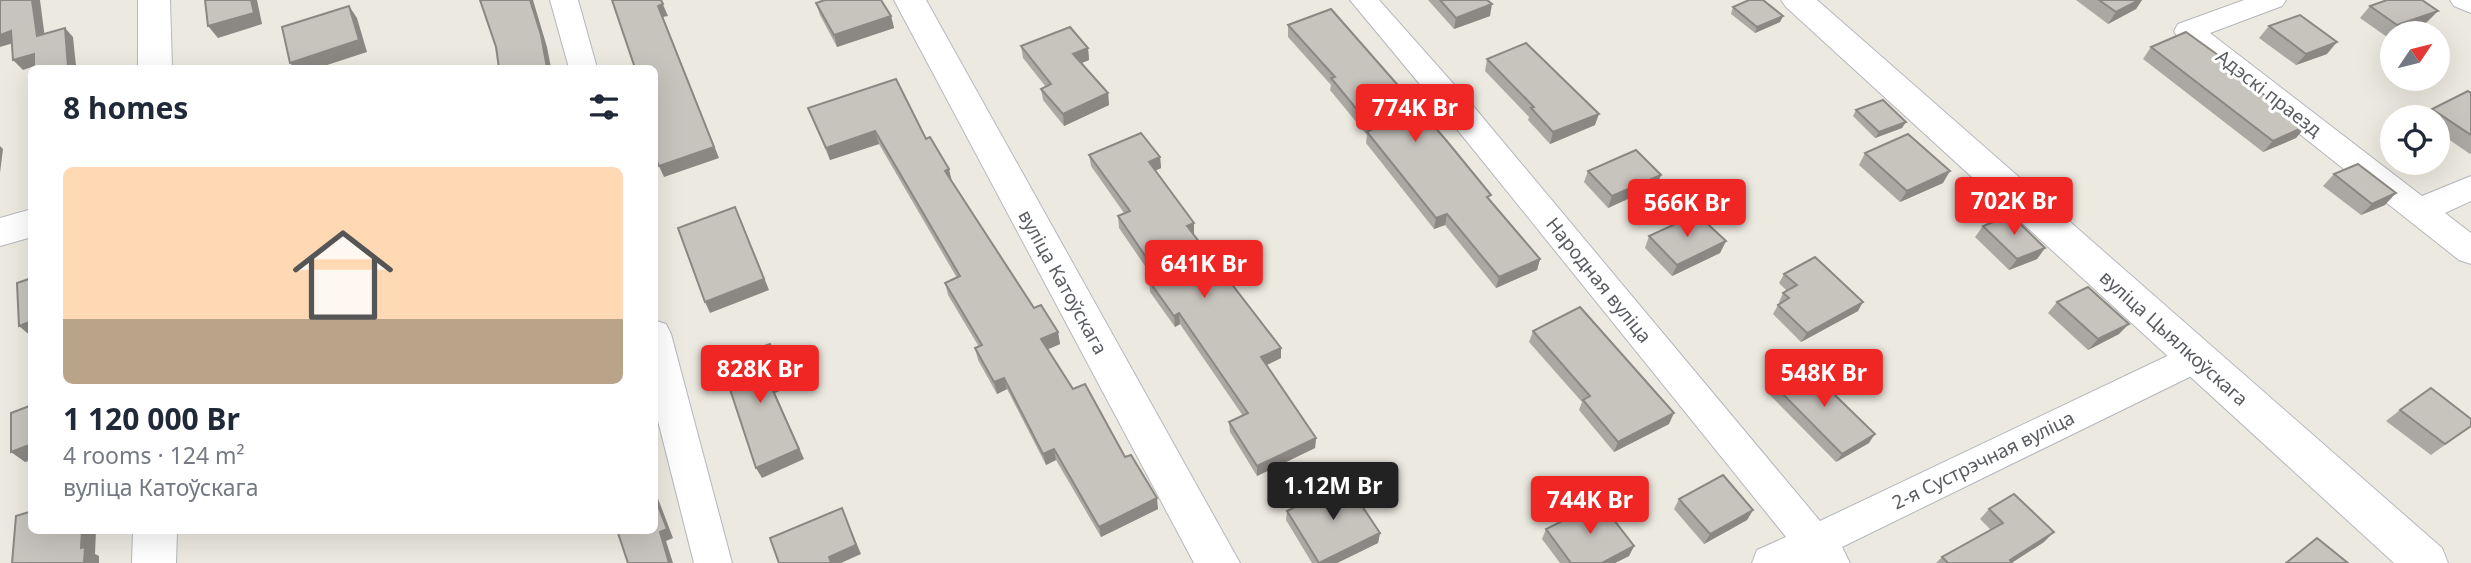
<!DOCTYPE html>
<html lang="en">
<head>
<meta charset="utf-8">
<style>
	body { margin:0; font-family:"Noto Sans",sans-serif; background:#f2f2f3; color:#1f2937; height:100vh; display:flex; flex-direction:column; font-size:26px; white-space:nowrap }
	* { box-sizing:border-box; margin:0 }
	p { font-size:23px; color:#747a83 }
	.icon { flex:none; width:38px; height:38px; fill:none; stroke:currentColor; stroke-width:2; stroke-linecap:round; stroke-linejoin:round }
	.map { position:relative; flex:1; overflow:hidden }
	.sheet { position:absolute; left:28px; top:65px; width:630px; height:469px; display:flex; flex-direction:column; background:#fff; border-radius:10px; box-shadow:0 7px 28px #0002 }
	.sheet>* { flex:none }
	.needle { width:46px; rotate:55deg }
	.buttons { position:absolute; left:2380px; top:21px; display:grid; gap:14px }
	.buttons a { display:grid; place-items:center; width:70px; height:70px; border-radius:50%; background:#fff; box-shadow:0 7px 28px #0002; font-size:35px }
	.price { position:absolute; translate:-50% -60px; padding:0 16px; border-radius:7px; background:#ef2624; color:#fff; font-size:23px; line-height:46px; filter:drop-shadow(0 2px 4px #0008) }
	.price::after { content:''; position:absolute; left:50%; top:42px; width:21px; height:16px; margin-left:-10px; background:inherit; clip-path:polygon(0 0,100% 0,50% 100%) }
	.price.on { background:#222; color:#fff }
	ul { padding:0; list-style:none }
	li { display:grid; align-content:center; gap:14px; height:371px; padding:0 35px }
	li+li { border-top:2px solid #e0e1e3 }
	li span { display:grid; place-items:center; height:217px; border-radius:10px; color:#555 }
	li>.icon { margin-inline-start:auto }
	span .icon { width:126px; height:126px; fill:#fffc; stroke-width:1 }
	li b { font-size:30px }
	h2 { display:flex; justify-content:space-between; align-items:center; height:84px; padding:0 35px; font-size:30px }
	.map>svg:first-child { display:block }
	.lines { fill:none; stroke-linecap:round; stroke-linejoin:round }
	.street-casing { stroke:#b3b7bb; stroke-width:2 }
	.secondary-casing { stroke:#b4b8bd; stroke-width:2 }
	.street { fill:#fff; fill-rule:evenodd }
	.secondary { fill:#fff; fill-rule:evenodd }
	.wall { fill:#aba8a3 }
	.shaded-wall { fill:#8b8884 }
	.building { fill:#c7c3bd; stroke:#8b8884; stroke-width:2 }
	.labels { text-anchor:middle; stroke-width:6; stroke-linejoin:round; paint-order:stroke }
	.street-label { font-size:19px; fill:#595d62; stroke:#fff }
</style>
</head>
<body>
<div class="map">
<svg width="2471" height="563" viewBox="0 0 2471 563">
	<rect width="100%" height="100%" fill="#ece9e0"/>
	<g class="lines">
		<g class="street-casing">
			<g id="street">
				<polygon points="550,0 578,0 597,68 569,68"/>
				<polygon points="1350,0 1379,0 1474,107 1820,521 2184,348 2196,344 2208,348 2213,358 2208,368 1842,547 1850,563 1752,563 1757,550 1786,537 1452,123"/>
				<polygon points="2244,0 2286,0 2282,6 2210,33 2422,196 2471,176 2471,201 2445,213 2471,233 2471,264 2459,260 2178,38 2174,31 2178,24"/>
				<polygon points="2450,0 2471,0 2471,13 2454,6"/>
				<polygon points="654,320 666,324 671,334 732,563 694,563 654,405"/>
			</g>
		</g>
		<g class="secondary-casing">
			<g id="secondary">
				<polygon points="138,0 170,0 172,68 138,68"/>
				<polygon points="894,0 926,0 1240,563 1194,563"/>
				<polygon points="1781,0 1817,0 2442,548 2448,563 2394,563 1786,7"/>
				<polygon points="32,209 32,237 0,246 0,218"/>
				<polygon points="133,530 177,530 176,563 132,563"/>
			</g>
		</g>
		<use href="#street" class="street"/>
		<use href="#secondary" class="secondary"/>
	</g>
	<g class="wall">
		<polygon points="1428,0 1487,0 1490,16 1454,29"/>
		<polygon points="2076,0 2142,0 2136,9 2108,24"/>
		<polygon points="816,3 891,16 894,28 837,47 820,15"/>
		<polygon points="2370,6 2427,22 2392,33 2392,35 2387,37 2360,18"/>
		<polygon points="1733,7 1783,16 1780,22 1755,33 1731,14"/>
		<polygon points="1288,25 1490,200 1540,259 1537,270 1496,288 1445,225 1434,229 1366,143 1367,135 1330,90 1331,85 1288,37"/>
		<polygon points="2269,26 2327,54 2296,65 2259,38"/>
		<polygon points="1021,46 1088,48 1089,60 1081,63 1108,93 1109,105 1064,126 1043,100 1041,89 1046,87 1023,58"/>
		<polygon points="2151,47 2236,68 2233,71 2306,126 2296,138 2263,152 2143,59"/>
		<polygon points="1487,59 1595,125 1550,144 1528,120 1529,117 1485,71"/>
		<polygon points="2471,93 2471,153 2470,154 2438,132 2438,117 2424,117 2432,109"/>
		<polygon points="808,108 926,139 952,182 1034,308 1058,332 1060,344 1048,349 1073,389 1125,457 1158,509 1101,537 1056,460 1046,465 1007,389 997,394 978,360 975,348 979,347 948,295 945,283 957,278 879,144 830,160"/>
		<polygon points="1856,110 1902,128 1875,138 1853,116"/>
		<polygon points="1865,153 1943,183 1900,202 1859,165"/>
		<polygon points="1089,155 1160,157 1161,168 1155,171 1194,223 1194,234 1193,235 1281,358 1266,365 1316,438 1315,448 1257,476 1230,432 1229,422 1243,416 1180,324 1175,327 1150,292 1149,281 1154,279 1119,228 1118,216 1124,213 1091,166"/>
		<polygon points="1588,171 1661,175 1656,186 1608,208 1584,182"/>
		<polygon points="2334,174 2385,205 2361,215 2323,186"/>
		<polygon points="1983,226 2045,248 2037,259 2009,270 1975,237"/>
		<polygon points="1649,236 1726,241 1720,253 1672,276 1645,248"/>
		<polygon points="1784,274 1858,311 1801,342 1773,314 1778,305 1780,303 1779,302 1783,293 1787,291 1779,283"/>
		<polygon points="2057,302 2119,334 2088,350 2048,313"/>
		<polygon points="1533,331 1669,424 1614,452 1579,410 1582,402 1529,342"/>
		<polygon points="1772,383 1869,443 1836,462 1767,392"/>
		<polygon points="2400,410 2471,426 2431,455 2386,421"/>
		<polygon points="1679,499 1753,510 1747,520 1704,544 1674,509"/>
		<polygon points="1989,509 2044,542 2012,563 1936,563 1942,557 1991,530 1980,519"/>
		<polygon points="1287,511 1380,533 1378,543 1337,563 1312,563 1286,520"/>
		<polygon points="1546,529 1634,546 1629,556 1615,563 1560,563 1542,539"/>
	</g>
	<g class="shaded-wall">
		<polygon points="32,0 40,0 46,46 37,36"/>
		<polygon points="251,0 257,0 262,24 218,38 208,26"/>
		<polygon points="530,0 533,0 547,47 551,68 547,68"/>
		<polygon points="661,0 668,16 663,17 719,158 664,177 659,166 658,6"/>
		<polygon points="2139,0 2142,0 2136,9 2108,24 2116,12"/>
		<polygon points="1492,4 1490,16 1454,29 1456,18"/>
		<polygon points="349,6 357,18 367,52 318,68 294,68 290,63"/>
		<polygon points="2438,11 2427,22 2398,33 2392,33 2392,35 2387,37 2397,25"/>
		<polygon points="891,16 894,28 837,47 834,35"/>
		<polygon points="1783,16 1780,22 1755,33 1757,27"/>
		<polygon points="65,28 73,37 76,66 78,68 69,68 68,67"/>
		<polygon points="11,31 20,41 0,47 0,35"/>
		<polygon points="2337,42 2327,54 2296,65 2306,54"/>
		<polygon points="1088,48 1089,60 1075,66 1073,54"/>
		<polygon points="34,54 43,63 23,70 13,60"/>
		<polygon points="1108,93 1109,105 1064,126 1063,114"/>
		<polygon points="1599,114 1595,125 1550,144 1553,132"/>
		<polygon points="1906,122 1902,128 1875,138 1879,132"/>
		<polygon points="2306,126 2296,138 2263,152 2273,141"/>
		<polygon points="875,131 879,144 830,160 826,148"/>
		<polygon points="0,146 3,149 0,173"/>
		<polygon points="1160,157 1161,168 1150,173 1149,162"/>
		<polygon points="949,169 952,182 945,171"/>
		<polygon points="1950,171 1943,183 1900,202 1907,191"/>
		<polygon points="1661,175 1656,186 1608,208 1612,196"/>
		<polygon points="2396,193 2385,205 2361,215 2372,204"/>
		<polygon points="1447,214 1445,225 1434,229 1436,218"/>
		<polygon points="740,218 769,290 710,313 705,302"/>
		<polygon points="1194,223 1194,234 1187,238 1187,226"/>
		<polygon points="1726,241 1720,253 1672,276 1677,265"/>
		<polygon points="2045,248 2037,259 2009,270 2017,259"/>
		<polygon points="1540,259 1537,270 1496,288 1499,277"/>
		<polygon points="1863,302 1858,311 1801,342 1807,333"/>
		<polygon points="1179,313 1180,324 1175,327 1174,316"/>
		<polygon points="32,321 32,337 19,326"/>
		<polygon points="2129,324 2119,334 2088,350 2098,339"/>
		<polygon points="1058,332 1060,344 1044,351 1041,339"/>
		<polygon points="770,344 775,354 787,388 775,393 804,459 762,478 756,468 769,382"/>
		<polygon points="1281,348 1281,358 1261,368 1261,357"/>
		<polygon points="1004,378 1007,389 997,394 994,382"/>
		<polygon points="1674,413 1669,424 1614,452 1618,442"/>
		<polygon points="1875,434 1869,443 1836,462 1842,454"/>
		<polygon points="1316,438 1315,448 1257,476 1257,466"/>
		<polygon points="32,444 32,460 25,462 11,452"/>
		<polygon points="1054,449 1056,460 1046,465 1043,454"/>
		<polygon points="654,488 673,538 666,541 673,563 669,563 660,532 654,495"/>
		<polygon points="1157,498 1158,509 1101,537 1099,527"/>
		<polygon points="842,508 861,554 841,563 831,563 829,557"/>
		<polygon points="1753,510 1747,520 1704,544 1710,534"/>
		<polygon points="82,530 96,530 95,554 99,556 99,563 84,563 81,548"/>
		<polygon points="2054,532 2044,542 2011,563 2010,560"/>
		<polygon points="1380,533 1378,543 1337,563 1319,563"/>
		<polygon points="1634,546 1629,556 1615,563 1602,563"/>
	</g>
	<g class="building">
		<polygon points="0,0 32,0 37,36 65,28 68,67 75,65 75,68 34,68 34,54 13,60 11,31 0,35"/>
		<polygon points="205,0 251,0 254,13 208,26"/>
		<polygon points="480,0 530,0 541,35 547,68 499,68 496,47"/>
		<polygon points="612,0 661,0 663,4 658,6 714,147 659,166 654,154 654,68 635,68"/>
		<polygon points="825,0 881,0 891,16 834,35 816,3"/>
		<polygon points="1440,0 1487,0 1492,4 1456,18"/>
		<polygon points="1749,0 1763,0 1783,16 1757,27 1733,7"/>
		<polygon points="2099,0 2139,0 2116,12"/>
		<polygon points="2387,0 2422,0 2438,11 2397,25 2370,6"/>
		<polygon points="349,6 359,40 290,63 282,27"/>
		<polygon points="1331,9 1446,140 1491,195 1487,197 1540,259 1499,277 1447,214 1436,218 1367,132 1373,129 1331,78 1335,77 1288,25"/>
		<polygon points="2300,15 2337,42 2306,54 2269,26"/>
		<polygon points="1070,27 1088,48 1073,54 1108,93 1063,114 1041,89 1051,84 1021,46"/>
		<polygon points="2186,32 2236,68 2231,70 2306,126 2273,141 2151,47"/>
		<polygon points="1526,43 1599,114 1553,132 1531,108 1534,107 1487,59"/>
		<polygon points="307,64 308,68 291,68"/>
		<polygon points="896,79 926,139 930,137 949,169 945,171 1034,308 1041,305 1058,332 1041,339 1073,389 1085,384 1125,457 1131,455 1157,498 1099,527 1054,449 1043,454 1004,378 994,382 975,348 982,345 945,283 960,276 875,131 826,148 808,108"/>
		<polygon points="2468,91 2471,93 2471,135 2432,109"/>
		<polygon points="1883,100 1906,122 1879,132 1856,110"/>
		<polygon points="1141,133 1160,157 1149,162 1194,223 1187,226 1281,348 1261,357 1316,438 1257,466 1229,422 1248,413 1179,313 1174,316 1149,281 1159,276 1118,216 1130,211 1089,155"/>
		<polygon points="1908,134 1950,171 1907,191 1865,153"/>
		<polygon points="1636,150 1661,175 1612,196 1588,171"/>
		<polygon points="2358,164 2396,193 2372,204 2334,174"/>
		<polygon points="735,207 764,279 705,302 678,228"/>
		<polygon points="1697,214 1726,241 1677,265 1649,236"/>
		<polygon points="2011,215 2045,248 2017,259 1983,226"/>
		<polygon points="1815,257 1863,302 1807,333 1778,305 1789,298 1783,293 1797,285 1784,274"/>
		<polygon points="32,278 32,321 19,326 17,283"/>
		<polygon points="2088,287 2129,324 2098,339 2057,302"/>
		<polygon points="1580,307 1674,413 1618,442 1583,400 1590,396 1533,331"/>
		<polygon points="770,344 782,377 769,382 799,449 756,468 721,362"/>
		<polygon points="1804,365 1875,434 1842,454 1772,383"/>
		<polygon points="2431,388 2471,419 2471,426 2445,444 2400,410"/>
		<polygon points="32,405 32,444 11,452 11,413"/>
		<polygon points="1723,475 1753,510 1710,534 1679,499"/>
		<polygon points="1346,482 1380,533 1319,563 1287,511"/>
		<polygon points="2014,494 2054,532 2010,560 2012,563 1948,563 1942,557 2003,523 1989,509"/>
		<polygon points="654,495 667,529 660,532 669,563 628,563 617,530 654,530"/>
		<polygon points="1600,502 1634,546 1602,563 1571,563 1546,529"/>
		<polygon points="842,508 856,545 829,557 831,563 779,563 770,538"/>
		<polygon points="32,511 32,530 82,530 81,548 85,547 84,563 12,563 16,516"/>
		<polygon points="2317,538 2348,563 2286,563"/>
	</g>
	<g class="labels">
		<g class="street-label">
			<text transform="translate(2269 93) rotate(38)" y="7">Адэскі праезд</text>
			<text transform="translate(1599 280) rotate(51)" y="7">Народная вуліца</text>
			<text transform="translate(1063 282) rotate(61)" y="7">вуліца Катоўскага</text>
			<text transform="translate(2174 338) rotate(42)" y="7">вуліца Цыялкоўскага</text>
			<text transform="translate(1983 460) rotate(-26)" y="7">2-я Сустрэчная вуліца</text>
		</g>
	</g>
</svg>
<div class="buttons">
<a><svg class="needle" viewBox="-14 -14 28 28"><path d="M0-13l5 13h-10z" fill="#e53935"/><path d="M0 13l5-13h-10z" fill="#747a83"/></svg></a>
<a><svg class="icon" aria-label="locate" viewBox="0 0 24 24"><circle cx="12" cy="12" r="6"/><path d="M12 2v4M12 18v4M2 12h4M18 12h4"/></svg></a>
</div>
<b class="price" style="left:1415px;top:144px">774K Br</b>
<b class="price" style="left:2014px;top:237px">702K Br</b>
<b class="price" style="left:1687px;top:239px">566K Br</b>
<b class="price" style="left:1204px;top:300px">641K Br</b>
<b class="price" style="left:760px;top:405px">828K Br</b>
<b class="price" style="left:1824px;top:409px">548K Br</b>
<b class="price on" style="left:1333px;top:522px">1.12M Br</b>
<b class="price" style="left:1590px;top:536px">744K Br</b>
<section class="sheet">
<h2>8 homes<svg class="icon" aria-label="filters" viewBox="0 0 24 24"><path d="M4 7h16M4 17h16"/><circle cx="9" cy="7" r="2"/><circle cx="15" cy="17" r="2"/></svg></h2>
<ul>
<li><span style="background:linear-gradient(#ffd9b3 70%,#b9a48a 0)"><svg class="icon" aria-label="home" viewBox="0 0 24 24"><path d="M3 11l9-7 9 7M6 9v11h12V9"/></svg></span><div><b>1 120 000 Br</b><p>4 rooms · 124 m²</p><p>вуліца Катоўскага</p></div></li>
</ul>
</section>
</div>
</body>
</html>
